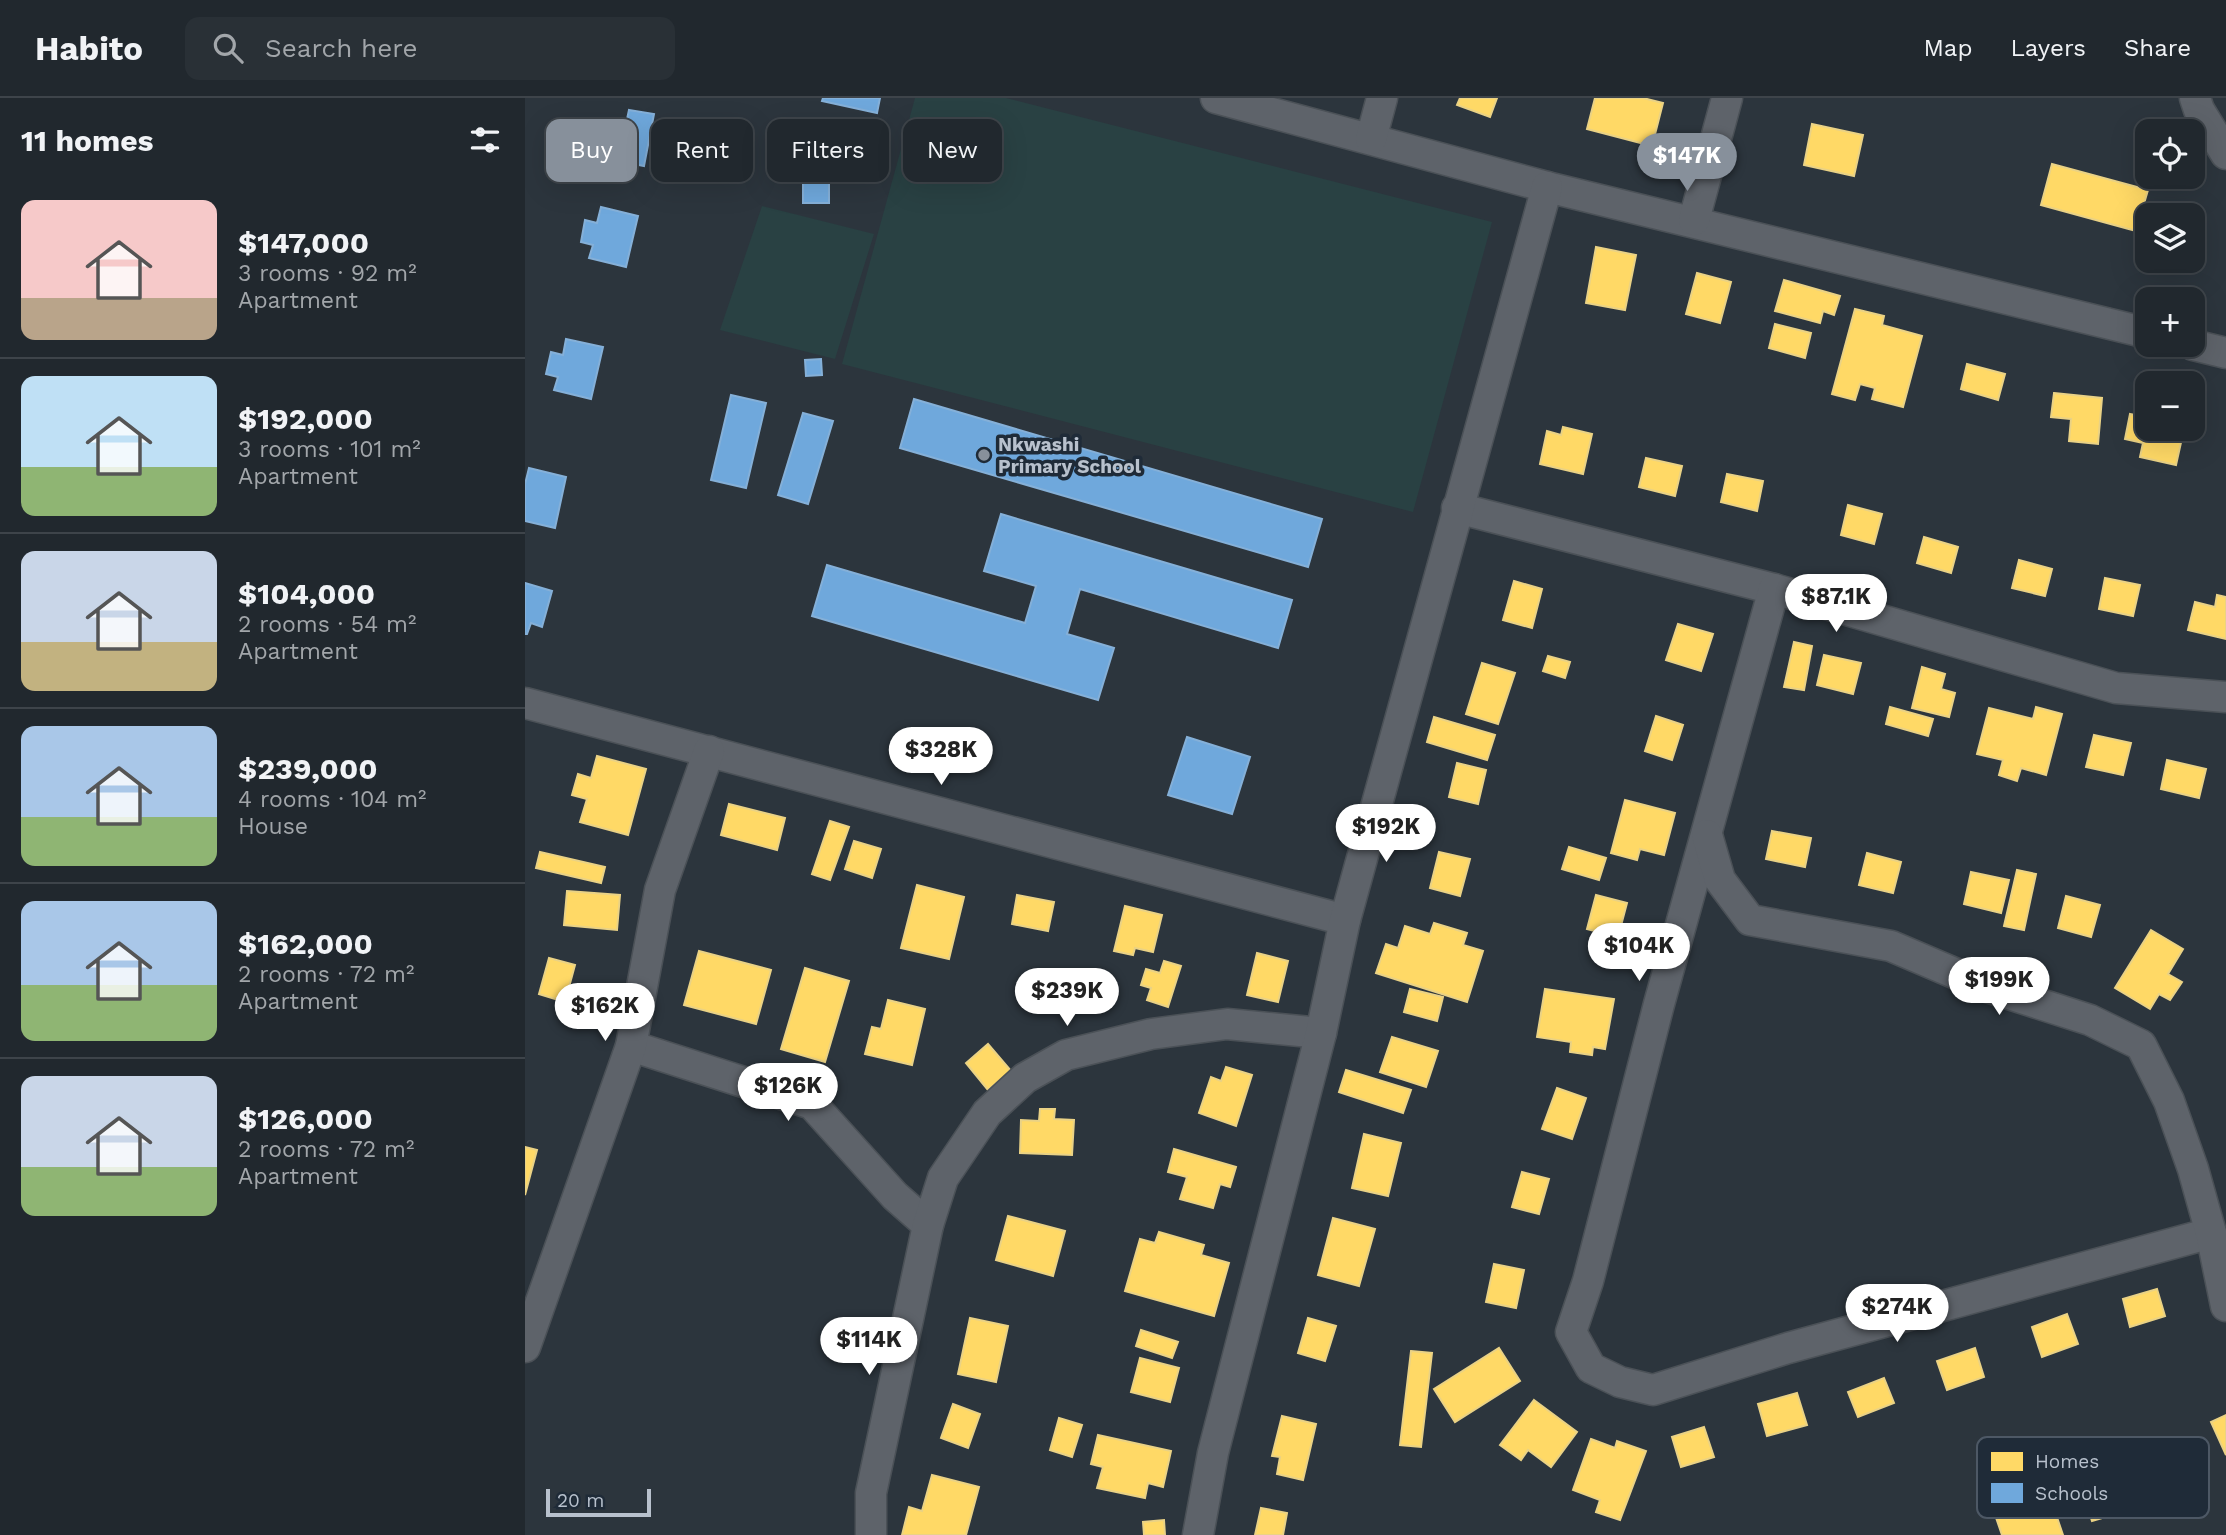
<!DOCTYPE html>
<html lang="en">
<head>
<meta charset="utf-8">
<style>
	body { margin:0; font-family:"Work Sans",sans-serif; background:#293036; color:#f1f3f6; height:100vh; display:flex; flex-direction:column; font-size:26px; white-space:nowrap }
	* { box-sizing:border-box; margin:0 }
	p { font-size:23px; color:#a2a6aa }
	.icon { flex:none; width:38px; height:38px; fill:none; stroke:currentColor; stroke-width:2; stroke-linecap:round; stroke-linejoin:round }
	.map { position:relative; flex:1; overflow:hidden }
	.drawer { display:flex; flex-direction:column; background:#21282e; width:525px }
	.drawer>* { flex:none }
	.guide { position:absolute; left:21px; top:21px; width:665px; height:63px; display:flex; gap:14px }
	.tools { position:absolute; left:1610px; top:21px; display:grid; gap:14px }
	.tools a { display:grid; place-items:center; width:70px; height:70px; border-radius:14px; background:#21282e; box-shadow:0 7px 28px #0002,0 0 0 2px #3e444a; font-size:35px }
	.scale { position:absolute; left:21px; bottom:18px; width:105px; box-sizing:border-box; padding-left:7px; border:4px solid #b8c1cd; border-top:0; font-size:19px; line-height:24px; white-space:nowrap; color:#b8c1cd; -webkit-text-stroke:5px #1f2b38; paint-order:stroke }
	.price { position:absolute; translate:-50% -60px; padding:0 16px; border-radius:24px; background:#fff; color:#222; font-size:23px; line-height:46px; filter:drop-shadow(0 2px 4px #0008) }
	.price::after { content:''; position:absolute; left:50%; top:42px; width:21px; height:16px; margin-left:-10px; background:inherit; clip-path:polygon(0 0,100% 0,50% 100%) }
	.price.on { background:#87909b; color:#fff }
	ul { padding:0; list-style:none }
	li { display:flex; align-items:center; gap:21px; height:175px; padding:0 21px }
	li+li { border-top:2px solid #3e444a }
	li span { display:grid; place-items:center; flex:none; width:196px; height:140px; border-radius:14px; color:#555 }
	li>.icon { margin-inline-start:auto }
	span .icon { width:84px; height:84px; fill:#fffc; stroke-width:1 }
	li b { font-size:30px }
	h2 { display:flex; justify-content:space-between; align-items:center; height:84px; padding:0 21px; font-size:30px }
	.pill { padding:0 24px; border-radius:14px; background:#21282e; box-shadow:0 7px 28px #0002,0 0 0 2px #3e444a; font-size:24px; line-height:63px }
	.pill.on { background:#87909b; color:#fff }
	header { display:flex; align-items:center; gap:42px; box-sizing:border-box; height:98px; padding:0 35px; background:#21282e; border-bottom:2px solid #3e444a }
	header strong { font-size:33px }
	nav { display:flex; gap:38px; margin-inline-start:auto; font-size:24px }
	.search { width:490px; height:63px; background:#293036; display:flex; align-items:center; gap:18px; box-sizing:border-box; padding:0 24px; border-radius:14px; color:#a2a6aa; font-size:26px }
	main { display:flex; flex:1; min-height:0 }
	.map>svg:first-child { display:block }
	.green { fill:#294143 }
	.homes { fill:#ffd966; stroke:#ead285; stroke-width:2 }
	.schools { fill:#6fa8dc; stroke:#85b0d8; stroke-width:2 }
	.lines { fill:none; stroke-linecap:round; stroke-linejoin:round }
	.street-casing { stroke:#4b5157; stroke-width:33 }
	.street { stroke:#5e636a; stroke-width:30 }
	.poi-dot { fill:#87909b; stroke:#1f2b38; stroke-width:2.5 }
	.labels { text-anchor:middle; stroke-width:7; stroke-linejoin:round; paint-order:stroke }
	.poi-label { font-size:19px; font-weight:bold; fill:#b8c1cd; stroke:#1f2b38; text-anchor:start }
	.key { fill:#1f2b38; stroke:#4d5865; stroke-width:2 }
	.key-label { font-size:19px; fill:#b8c1cd }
</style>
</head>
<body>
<header>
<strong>Habito</strong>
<div class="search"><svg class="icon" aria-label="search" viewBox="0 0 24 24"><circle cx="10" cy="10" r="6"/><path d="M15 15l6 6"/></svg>Search here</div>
<nav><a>Map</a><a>Layers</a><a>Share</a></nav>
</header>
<main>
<section class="drawer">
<h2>11 homes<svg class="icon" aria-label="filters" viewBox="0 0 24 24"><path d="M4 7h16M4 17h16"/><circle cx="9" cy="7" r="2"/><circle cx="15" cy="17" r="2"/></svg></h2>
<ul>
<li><span style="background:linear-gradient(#f6c9c9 70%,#b9a48a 0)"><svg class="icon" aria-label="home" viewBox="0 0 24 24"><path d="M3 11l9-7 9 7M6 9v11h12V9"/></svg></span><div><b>$147,000</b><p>3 rooms · 92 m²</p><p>Apartment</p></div></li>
<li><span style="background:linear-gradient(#bfe0f5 65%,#8fb573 0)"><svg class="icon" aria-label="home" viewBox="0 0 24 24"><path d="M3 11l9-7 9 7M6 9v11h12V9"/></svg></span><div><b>$192,000</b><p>3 rooms · 101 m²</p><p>Apartment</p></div></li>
<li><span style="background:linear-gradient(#c9d6e8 65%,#c2b280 0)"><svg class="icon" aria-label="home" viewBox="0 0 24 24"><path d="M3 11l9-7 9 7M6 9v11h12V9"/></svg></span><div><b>$104,000</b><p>2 rooms · 54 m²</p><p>Apartment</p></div></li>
<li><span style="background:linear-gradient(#a9c7e8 65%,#8fb573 0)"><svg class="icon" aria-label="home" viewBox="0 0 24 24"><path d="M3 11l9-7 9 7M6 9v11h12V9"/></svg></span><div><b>$239,000</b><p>4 rooms · 104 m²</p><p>House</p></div></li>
<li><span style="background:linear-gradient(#a9c7e8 60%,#8fb573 0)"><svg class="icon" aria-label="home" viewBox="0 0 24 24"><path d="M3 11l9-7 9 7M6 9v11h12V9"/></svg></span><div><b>$162,000</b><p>2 rooms · 72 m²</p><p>Apartment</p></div></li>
<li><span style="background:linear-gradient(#c9d6e8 65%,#8fb573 0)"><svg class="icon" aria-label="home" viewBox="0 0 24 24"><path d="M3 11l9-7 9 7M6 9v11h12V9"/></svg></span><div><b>$126,000</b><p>2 rooms · 72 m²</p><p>Apartment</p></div></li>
</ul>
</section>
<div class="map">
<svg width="1701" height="1437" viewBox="0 0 1701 1437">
	<rect width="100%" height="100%" fill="#2c353d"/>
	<g class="green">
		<polygon points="390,0 481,0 967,124 888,414 317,266"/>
		<polygon points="237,108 349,136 310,261 195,232"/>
	</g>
	<g class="homes">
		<polygon points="935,0 972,0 965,19 932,7"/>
		<polygon points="1070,0 1118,0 1138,5 1127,48 1062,31"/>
		<polygon points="1287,26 1338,37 1329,78 1279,67"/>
		<polygon points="1527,66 1623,92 1611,133 1516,107"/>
		<polygon points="1071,149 1111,157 1100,212 1061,205"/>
		<polygon points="1172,175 1206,184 1195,225 1161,216"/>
		<polygon points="1259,182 1315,198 1309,217 1298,213 1295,225 1250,213"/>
		<polygon points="1330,211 1359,218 1357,227 1397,238 1378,309 1347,301 1350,290 1335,286 1330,302 1307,296"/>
		<polygon points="1250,226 1286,235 1280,260 1244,250"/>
		<polygon points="1442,266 1480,276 1473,302 1436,291"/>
		<polygon points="1529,295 1577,300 1573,346 1544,343 1546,321 1526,319"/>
		<polygon points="1605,316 1622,319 1622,331 1659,331 1651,367 1615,359 1618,345 1600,341"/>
		<polygon points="1038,329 1067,336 1058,376 1015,366 1022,333 1036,337"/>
		<polygon points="1121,360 1157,368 1150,398 1114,389"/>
		<polygon points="1202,376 1238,383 1232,413 1196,404"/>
		<polygon points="1323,407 1357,416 1349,446 1316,437"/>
		<polygon points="1399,439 1433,449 1426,475 1392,465"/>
		<polygon points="1494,462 1527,471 1520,498 1487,490"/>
		<polygon points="1580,480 1615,487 1608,518 1574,511"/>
		<polygon points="989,483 1017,491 1007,530 978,522"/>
		<polygon points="1692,497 1701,499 1701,541 1663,532 1670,504 1690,509"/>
		<polygon points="1153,526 1188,536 1176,573 1141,562"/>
		<polygon points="1269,544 1287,548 1279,592 1259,589"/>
		<polygon points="1299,557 1336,565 1328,596 1292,587"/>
		<polygon points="1023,558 1045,564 1040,580 1018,573"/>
		<polygon points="957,565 990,575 973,626 941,616"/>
		<polygon points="1397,569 1420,576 1416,591 1430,595 1424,619 1387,610"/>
		<polygon points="1365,609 1408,621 1403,638 1361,626"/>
		<polygon points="1511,609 1537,616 1521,677 1496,670 1492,683 1474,677 1478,662 1452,656 1464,610 1508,621"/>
		<polygon points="1131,618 1158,627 1147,662 1120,653"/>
		<polygon points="909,619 970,637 962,662 902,644"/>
		<polygon points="1569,637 1606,645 1598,677 1561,669"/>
		<polygon points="72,658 121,671 103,737 55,724 62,701 47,697 53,676 66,680"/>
		<polygon points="1642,662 1681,671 1674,700 1636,691"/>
		<polygon points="932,665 961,672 953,706 924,699"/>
		<polygon points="1100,702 1150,715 1139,757 1115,751 1112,762 1086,755"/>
		<polygon points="204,706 260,720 252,752 196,737"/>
		<polygon points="305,723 324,729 305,782 287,776"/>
		<polygon points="1247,733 1286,740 1280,769 1241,761"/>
		<polygon points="329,743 356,751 347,780 320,771"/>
		<polygon points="1044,749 1081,760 1074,782 1037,771"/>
		<polygon points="15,754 80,769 76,785 11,770"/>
		<polygon points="914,754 945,761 935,798 905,790"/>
		<polygon points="1342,755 1376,764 1368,795 1334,787"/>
		<polygon points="1492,772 1511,776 1499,832 1479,828"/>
		<polygon points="1446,774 1484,782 1476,815 1439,806"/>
		<polygon points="392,787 439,799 424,861 376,850"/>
		<polygon points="42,793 95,797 92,832 39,827"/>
		<polygon points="492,797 529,804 523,833 487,826"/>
		<polygon points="1071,797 1102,805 1093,839 1062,831"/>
		<polygon points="1541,798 1575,807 1566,839 1533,830"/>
		<polygon points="600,808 637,817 628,854 610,850 608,857 589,853"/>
		<polygon points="909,825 942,835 938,847 958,853 942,904 851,875 861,846 873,850 880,828 905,836"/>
		<polygon points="1626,832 1658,851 1643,876 1657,884 1645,902 1634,896 1625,911 1590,890"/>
		<polygon points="174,853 246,872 231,926 159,907"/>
		<polygon points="732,855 763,863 753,904 722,897"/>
		<polygon points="24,860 50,867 40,904 14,896"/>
		<polygon points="639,863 656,868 643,909 622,902 626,890 616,887 621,871 635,875"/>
		<polygon points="280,870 324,883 300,964 256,951"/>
		<polygon points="885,891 918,899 912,923 879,914"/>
		<polygon points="1020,891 1089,901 1080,951 1068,949 1067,957 1045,954 1046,944 1012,939"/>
		<polygon points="363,902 400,911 387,967 340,956 347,929 356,931"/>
		<polygon points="867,939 913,953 901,989 855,974"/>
		<polygon points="463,946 486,973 463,992 441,965"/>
		<polygon points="701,969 727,977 711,1028 674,1015 686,979 696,983"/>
		<polygon points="821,972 886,992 878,1015 814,994"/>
		<polygon points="1032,990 1061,1000 1047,1041 1017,1031"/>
		<polygon points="515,1011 530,1011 529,1021 549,1022 547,1057 495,1055 496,1022 514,1023"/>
		<polygon points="839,1036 876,1045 863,1098 827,1090"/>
		<polygon points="0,1049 12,1052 0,1097"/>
		<polygon points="649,1051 711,1069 705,1089 695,1086 688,1110 655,1101 662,1079 643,1074"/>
		<polygon points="997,1074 1024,1081 1014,1116 987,1109"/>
		<polygon points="483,1118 540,1133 528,1178 471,1162"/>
		<polygon points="808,1120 850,1131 834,1188 793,1177"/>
		<polygon points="634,1134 679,1147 676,1157 704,1165 689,1218 600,1193 615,1141 630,1145"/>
		<polygon points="969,1166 999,1172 991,1210 961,1204"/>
		<polygon points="1632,1191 1640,1218 1605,1229 1598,1201"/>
		<polygon points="1542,1216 1553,1246 1517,1259 1507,1229"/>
		<polygon points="445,1220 483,1228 471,1284 433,1276"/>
		<polygon points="783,1220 811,1228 800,1263 773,1255"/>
		<polygon points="616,1232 653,1244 647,1260 611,1248"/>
		<polygon points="974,1250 995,1283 930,1324 909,1291"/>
		<polygon points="1450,1250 1459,1279 1422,1292 1412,1263"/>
		<polygon points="886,1253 907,1255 896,1349 875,1347"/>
		<polygon points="615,1260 654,1270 645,1304 606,1294"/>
		<polygon points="1359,1280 1369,1305 1333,1319 1323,1294"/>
		<polygon points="1272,1295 1282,1327 1242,1338 1233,1306"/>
		<polygon points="1009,1302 1052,1334 1026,1369 1003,1352 996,1362 975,1347"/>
		<polygon points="428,1306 455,1316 443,1350 416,1340"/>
		<polygon points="1701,1317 1701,1357 1686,1324"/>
		<polygon points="757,1318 791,1326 778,1382 752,1376 755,1359 747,1358"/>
		<polygon points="534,1320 557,1327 547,1359 525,1352"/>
		<polygon points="1179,1329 1189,1359 1156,1369 1147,1339"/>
		<polygon points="573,1337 646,1353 638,1389 623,1385 620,1400 572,1390 578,1369 566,1366"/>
		<polygon points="1066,1341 1090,1350 1092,1343 1121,1353 1095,1422 1071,1414 1075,1402 1048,1392"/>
		<polygon points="1589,1376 1601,1413 1567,1423 1555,1386"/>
		<polygon points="407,1377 454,1389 441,1437 377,1437 384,1409 397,1413"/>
		<polygon points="1522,1390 1538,1437 1477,1437 1467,1408"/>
		<polygon points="736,1410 762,1415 758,1437 730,1437"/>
		<polygon points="639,1422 640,1437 619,1437 618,1424"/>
	</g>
	<g class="schools">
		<polygon points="298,0 355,0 352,15 297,3"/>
		<polygon points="104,12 129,16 119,68 93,63 97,41 87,40 90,23 101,26"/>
		<rect x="278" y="68" width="26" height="37"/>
		<polygon points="76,109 113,118 101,169 64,160 68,147 56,144 60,122 72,125"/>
		<polygon points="41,241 78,249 66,301 29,292 33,279 21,276 26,254 38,257"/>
		<polygon points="296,261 297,277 281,278 280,262"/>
		<polygon points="206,297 241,305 221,390 186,382"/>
		<polygon points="389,301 797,421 783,469 375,350"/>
		<polygon points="278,315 308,323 283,406 253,397"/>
		<polygon points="4,370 41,379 30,430 0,423 0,386"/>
		<polygon points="476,416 767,502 753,550 555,491 542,536 589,550 573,602 287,518 302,467 500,525 511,488 459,473"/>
		<polygon points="0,485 27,493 17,529 6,525 2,536 0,536"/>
		<polygon points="662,639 725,659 707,716 643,697"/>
	</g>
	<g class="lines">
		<g class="street-casing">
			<g id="street">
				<polyline points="691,0 1022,89 1622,235"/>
				<polyline points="1670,0 1674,12 1701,56"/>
				<polyline points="846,41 857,0"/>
				<polyline points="1169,122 1202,0"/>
				<polyline points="1668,247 1701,255"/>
				<polyline points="932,410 1249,491 1591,590 1701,599"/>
				<polyline points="1249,491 1134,906 1063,1183 1046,1234 1066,1270 1095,1284 1128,1292 1263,1250 1686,1135"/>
				<polyline points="0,605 820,822"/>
				<polyline points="1182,737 1195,782 1225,822 1366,848 1462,889 1565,922 1616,947 1644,1003 1668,1071 1686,1135 1701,1208"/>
				<polyline points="106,948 287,1006 370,1098 403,1127"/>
				<polyline points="0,1249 106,948 135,792 184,653"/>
				<polyline points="346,1437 346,1395 403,1127 418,1080 462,1015 500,980 541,957 626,936 702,926 796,935"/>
				<polyline points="673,1437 688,1355 796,935 820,822 1022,89"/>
			</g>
		</g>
		<use href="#street" class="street"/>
	</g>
	<circle class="poi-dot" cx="459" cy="357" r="7"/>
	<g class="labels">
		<g class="poi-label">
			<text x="473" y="353">Nkwashi<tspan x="473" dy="22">Primary School</tspan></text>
		</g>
	</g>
	<rect x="1452" y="1339" width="232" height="81" rx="10" class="key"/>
	<rect x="1466" y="1354" width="32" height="19" fill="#ffd966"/>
	<rect x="1466" y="1385" width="32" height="20" fill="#6fa8dc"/>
	<g class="key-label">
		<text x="1510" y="1370">Homes</text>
		<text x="1510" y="1402">Schools</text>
	</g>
</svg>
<div class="tools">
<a><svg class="icon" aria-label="locate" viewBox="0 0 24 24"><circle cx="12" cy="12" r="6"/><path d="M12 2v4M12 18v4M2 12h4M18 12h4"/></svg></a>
<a><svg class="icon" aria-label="layers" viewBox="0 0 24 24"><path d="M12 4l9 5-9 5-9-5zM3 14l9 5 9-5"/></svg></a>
<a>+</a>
<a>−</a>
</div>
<div class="scale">20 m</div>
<b class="price on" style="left:1162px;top:95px">$147K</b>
<b class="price" style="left:1311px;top:536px">$87.1K</b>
<b class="price" style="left:416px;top:689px">$328K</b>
<b class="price" style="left:861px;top:766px">$192K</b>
<b class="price" style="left:1114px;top:885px">$104K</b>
<b class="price" style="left:1474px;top:919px">$199K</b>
<b class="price" style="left:542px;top:930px">$239K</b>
<b class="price" style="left:80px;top:945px">$162K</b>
<b class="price" style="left:263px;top:1025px">$126K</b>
<b class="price" style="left:1372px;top:1246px">$274K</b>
<b class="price" style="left:344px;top:1279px">$114K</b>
<div class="guide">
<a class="pill on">Buy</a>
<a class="pill">Rent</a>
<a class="pill">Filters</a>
<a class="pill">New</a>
</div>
</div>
</main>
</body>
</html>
